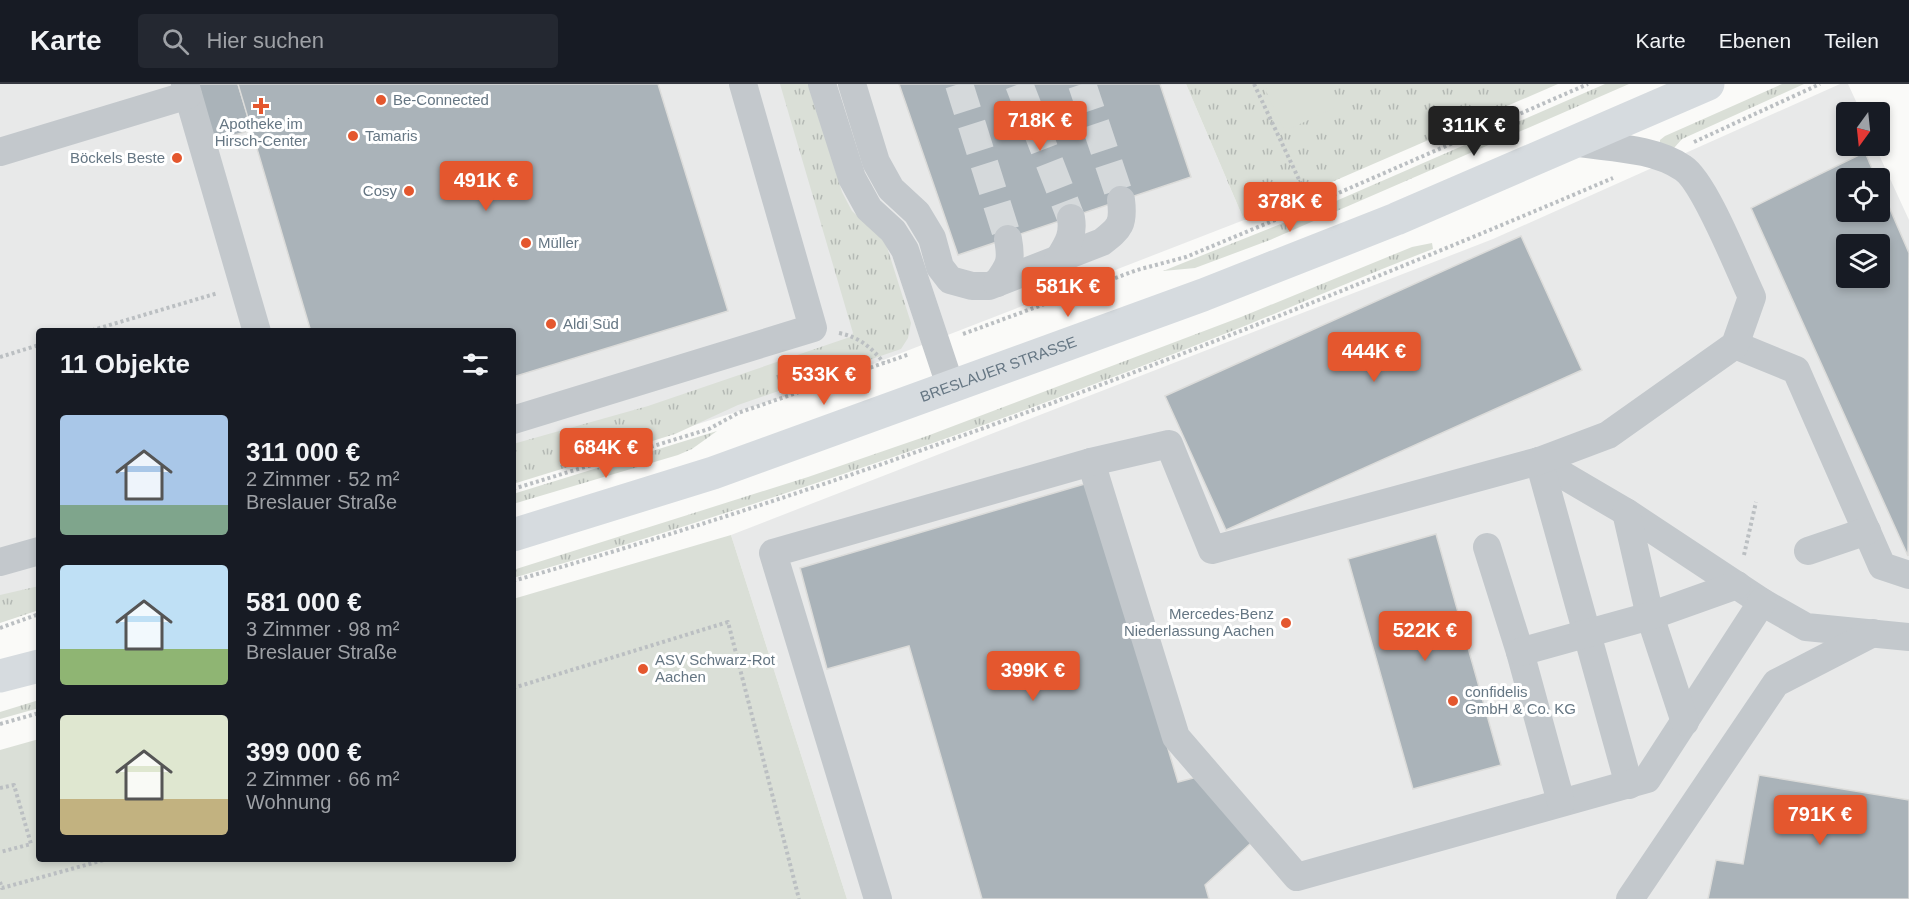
<!DOCTYPE html>
<html lang="de">
<head>
<meta charset="utf-8">
<style>
	body { margin:0; font-family:Arial,sans-serif; background:#242831; color:#f1f3f6; height:100vh; display:flex; flex-direction:column; font-size:22px; white-space:nowrap }
	* { box-sizing:border-box; margin:0 }
	p { font-size:20px; color:#9ea1a6 }
	.icon { flex:none; width:33px; height:33px; fill:none; stroke:currentColor; stroke-width:2; stroke-linecap:round; stroke-linejoin:round }
	.map { position:relative; flex:1; overflow:hidden }
	.panel { position:absolute; left:36px; top:244px; width:480px; height:534px; display:flex; flex-direction:column; background:#171b24; border-radius:6px; box-shadow:0 3px 9px #0003 }
	.panel>* { flex:none }
	.needle { width:39px; rotate:195deg }
	.buttons { position:absolute; left:1836px; top:18px; display:grid; gap:12px }
	.buttons a { display:grid; place-items:center; width:54px; height:54px; border-radius:6px; background:#171b24; box-shadow:0 3px 9px #0003; font-size:30px }
	.price { position:absolute; translate:-50% -51px; padding:0 14px; border-radius:6px; background:#e4572e; color:#fff; font-size:20px; line-height:39px; filter:drop-shadow(0 2px 3px #0008) }
	.price::after { content:''; position:absolute; left:50%; top:36px; width:18px; height:14px; margin-left:-9px; background:inherit; clip-path:polygon(0 0,100% 0,50% 100%) }
	.price.active { background:#222; color:#fff }
	ul { padding:0; list-style:none }
	li { display:flex; align-items:center; gap:18px; height:150px; padding:0 24px }
	li span { display:grid; place-items:center; flex:none; width:168px; height:120px; border-radius:6px; color:#555 }
	li>.icon { margin-inline-start:auto }
	span .icon { width:72px; height:72px; fill:#fffc; stroke-width:1 }
	li b { font-size:26px }
	h2 { display:flex; justify-content:space-between; align-items:center; height:72px; padding:0 24px; font-size:26px }
	header { display:flex; align-items:center; gap:36px; box-sizing:border-box; height:84px; padding:0 30px; background:#171b24; border-bottom:2px solid #363941 }
	header strong { font-size:28px }
	nav { display:flex; gap:33px; margin-inline-start:auto; font-size:21px }
	.search { width:420px; height:54px; background:#242831; display:flex; align-items:center; gap:15px; box-sizing:border-box; padding:0 21px; border-radius:6px; color:#9ea1a6; font-size:22px }
	.map>svg:first-child { display:block }
	.built { fill:#e8e9e9; fill-rule:evenodd }
	.grass { fill:url(#grass-tufts) }
	.pitch { fill:#dadfd7 }
	.building { fill:#aab3b9; stroke:#dcdcda; stroke-width:1.5; fill-rule:evenodd }
	.lines { fill:none; stroke-linecap:round; stroke-linejoin:round }
	.minor-tunnel { stroke:#d5d9db; stroke-width:28; stroke-dasharray:28 14; stroke-linecap:butt }
	.path { stroke:#bbbfc2; stroke-width:4; stroke-dasharray:3 3; stroke-linecap:butt }
	.minor { stroke:#c3c8cc; stroke-width:28 }
	.major { stroke:#d6dbdf; stroke-width:33 }
	.poi-dot { fill:#e4572e; stroke:#fff; stroke-width:2 }
	.labels { text-anchor:middle; stroke-width:6; stroke-linejoin:round; paint-order:stroke }
	.poi-label { font-size:15px; fill:#657683; stroke:#fff; text-anchor:start }
	.street-label { font-size:15px; fill:#657683; stroke:#fff }
</style>
</head>
<body>
<header>
<strong>Karte</strong>
<div class="search"><svg class="icon" aria-label="search" viewBox="0 0 24 24"><circle cx="10" cy="10" r="6"/><path d="M15 15l6 6"/></svg>Hier suchen</div>
<nav><a>Karte</a><a>Ebenen</a><a>Teilen</a></nav>
</header>
<div class="map">
<svg width="1909" height="815" viewBox="0 0 1909 815">
	<defs>
		<pattern id="grass-tufts" width="24" height="20" patternUnits="userSpaceOnUse" patternTransform="scale(1.5)"><rect width="24" height="20" fill="#dadfd7"/><path d="M3 7l-1-3M5 7V3M7 7l1-3M15 17l-1-3M17 17v-4M19 17l1-3" fill="none" stroke="#b4b9b4"/></pattern>
	</defs>
	<rect width="100%" height="100%" fill="#fafaf8"/>
	<g class="built">
		<polygon points="0,0 1186,0 1244,136 806,306 513,398 513,248 39,248 39,523 0,533"/>
		<path d="M 1840,0 L 1848,0 L 1861,28 L 1846,28 L 1846,62 L 1875,62 L 1909,136 L 1909,815 L 847,815 L 731,451 L 1493,155 ZM 1846,94 L 1880,94 L 1880,128 L 1846,128 ZM 1846,160 L 1880,160 L 1880,194 L 1846,194 Z"/>
	</g>
	<g class="grass">
		<polygon points="780,0 810,0 842,108 852,127 883,156 887,163 911,239 908,254 901,265 738,321 675,350 513,400 513,360 648,322 850,253 853,249"/>
		<polygon points="1186,0 1558,0 1244,136"/>
		<polygon points="1605,0 1629,0 1270,156 1195,184 1163,187 1313,127"/>
		<polygon points="1782,0 1804,0 1682,55 1674,64 1660,60 1660,56 1665,52"/>
		<path d="M 1432,159 L 1433,165 C 1370,189 1309,216 1247,241 C 1006,337 761,422 513,494 L 513,486 L 808,393 L 927,352 L 1241,233 L 1412,163 Z"/>
		<polygon points="717,347 692,365 678,371 513,420 513,410"/>
		<polygon points="39,502 39,526 0,539 0,511"/>
		<polygon points="39,616 39,624 0,635 0,628"/>
	</g>
	<g class="pitch">
		<polygon points="1276,0 1322,0 1334,24 1285,47 1265,5"/>
		<polygon points="731,451 847,815 0,815 0,666 39,655 39,776 513,776 513,515"/>
	</g>
	<g class="building">
		<polygon points="197,0 238,0 252,46 214,57"/>
		<polygon points="238,0 658,0 728,227 513,293 513,248 311,248"/>
		<polygon points="899,0 1160,0 1191,93 958,171"/>
		<path d="M 1865,68 L 1876,94 L 1846,94 L 1846,128 L 1880,128 L 1880,102 L 1909,169 L 1908,472 L 1751,124 ZM 1846,160 L 1880,160 L 1880,194 L 1846,194 Z"/>
		<polygon points="1521,152 1582,286 1226,446 1165,312"/>
		<polygon points="1088,399 1178,698 1197,693 1251,759 1205,801 1209,815 982,815 909,562 827,585 800,484"/>
		<polygon points="1436,450 1501,681 1413,705 1348,475"/>
		<polygon points="1759,691 1909,716 1909,815 1708,815 1716,776 1743,780"/>
	</g>
	<g class="lines">
		<g class="minor-tunnel">
			<polyline points="959,0 1008,155"/>
			<polyline points="1019,0 1071,134"/>
			<polyline points="1082,0 1121,116"/>
		</g>
		<g class="path">
			<polyline points="1254,0 1311,121"/>
			<polyline points="1694,58 1820,0"/>
			<polyline points="86,248 218,209"/>
			<path d="M 839,249 C 859,253 871,263 884,279"/>
			<polyline points="963,250 1137,186 1186,173 1311,121 1588,0"/>
			<polyline points="0,273 39,261"/>
			<polyline points="513,405 709,345 738,329 910,270"/>
			<polyline points="1744,471 1756,418"/>
			<path d="M 513,497 C 888,390 1254,247 1613,94"/>
			<polyline points="0,544 39,530"/>
			<polyline points="513,604 728,538 799,815"/>
			<polyline points="0,640 39,629"/>
			<polyline points="0,704 14,701 31,760 0,768"/>
			<polyline points="0,798 2,804 104,776"/>
		</g>
		<g class="minor">
			<polyline points="185,0 257,248"/>
			<polyline points="822,0 852,94 869,125 893,147 905,166 951,304"/>
			<path d="M 852,0 L 876,78 L 891,105 L 917,129 L 932,154 L 940,183 L 950,196 L 972,202 L 989,202 L 1102,158 C 1120,144 1124,140 1121,116"/>
			<polyline points="0,68 188,11"/>
			<path d="M 1058,176 C 1067,161 1074,152 1071,134"/>
			<path d="M 997,199 C 1010,181 1012,177 1008,155"/>
			<polyline points="1735,261 1796,286 1882,482 1909,491"/>
			<polyline points="513,336 813,244 743,0"/>
			<polyline points="1539,377 1626,428 1762,518 1806,543 1909,553"/>
			<polyline points="1539,377 1629,701"/>
			<polyline points="1091,378 1176,653 1297,793 1647,695 1762,518"/>
			<polyline points="1626,428 1650,532 1685,638"/>
			<polyline points="1487,463 1520,568 1561,718"/>
			<polyline points="1808,467 1867,447"/>
			<polyline points="0,478 39,467"/>
			<polyline points="1520,568 1650,532 1737,501"/>
			<path d="M 878,815 L 773,469 L 1091,378 L 1169,360 L 1212,466 L 1539,377 L 1608,351 L 1735,261 L 1752,213 C 1739,186 1705,98 1683,84 C 1652,63 1607,64 1572,58"/>
			<polyline points="1630,815 1776,599 1873,549"/>
		</g>
		<g class="major">
			<path id="s1" d="M 513,451 L 713,389 L 1203,211 L 1396,135 L 1708,0"/>
			<polyline points="0,592 39,582"/>
		</g>
	</g>
	<g class="poi-dot">
		<circle cx="381" cy="16" r="6"/>
		<path d="M258 13h6v6h6v6h-6v6h-6v-6h-6v-6h6z"/>
		<circle cx="353" cy="52" r="6"/>
		<circle cx="177" cy="74" r="6"/>
		<circle cx="409" cy="107" r="6"/>
		<circle cx="526" cy="159" r="6"/>
		<circle cx="551" cy="240" r="6"/>
		<circle cx="1286" cy="539" r="6"/>
		<circle cx="643" cy="585" r="6"/>
		<circle cx="1453" cy="617" r="6"/>
	</g>
	<g class="labels">
		<g class="poi-label">
			<text x="393" y="21">Be-Connected</text>
			<text x="261" y="45" text-anchor="middle">Apotheke im<tspan x="261" dy="17">Hirsch-Center</tspan></text>
			<text x="365" y="57">Tamaris</text>
			<text x="165" y="79" text-anchor="end">Böckels Beste</text>
			<text x="397" y="112" text-anchor="end">Cosy</text>
			<text x="538" y="164">Müller</text>
			<text x="563" y="245">Aldi Süd</text>
			<text x="1274" y="535" text-anchor="end">Mercedes-Benz<tspan x="1274" dy="17">Niederlassung Aachen</tspan></text>
			<text x="655" y="581">ASV Schwarz-Rot<tspan x="655" dy="17">Aachen</tspan></text>
			<text x="1465" y="613">confidelis<tspan x="1465" dy="17">GmbH &amp; Co. KG</tspan></text>
		</g>
		<g class="street-label">
			<text dy="5" stroke="none"><textPath href="#s1" startOffset="513">BRESLAUER STRASSE</textPath></text>
		</g>
	</g>
</svg>
<div class="buttons">
<a><svg class="needle" viewBox="-14 -14 28 28"><path d="M0-13l5 13h-10z" fill="#e53935"/><path d="M0 13l5-13h-10z" fill="#9ea1a6"/></svg></a>
<a><svg class="icon" aria-label="locate" viewBox="0 0 24 24"><circle cx="12" cy="12" r="6"/><path d="M12 2v4M12 18v4M2 12h4M18 12h4"/></svg></a>
<a><svg class="icon" aria-label="layers" viewBox="0 0 24 24"><path d="M12 4l9 5-9 5-9-5zM3 14l9 5 9-5"/></svg></a>
</div>
<b class="price" style="left:1040px;top:68px">718K €</b>
<b class="price active" style="left:1474px;top:73px">311K €</b>
<b class="price" style="left:486px;top:128px">491K €</b>
<b class="price" style="left:1290px;top:149px">378K €</b>
<b class="price" style="left:1068px;top:234px">581K €</b>
<b class="price" style="left:1374px;top:299px">444K €</b>
<b class="price" style="left:824px;top:322px">533K €</b>
<b class="price" style="left:606px;top:395px">684K €</b>
<b class="price" style="left:1425px;top:578px">522K €</b>
<b class="price" style="left:1033px;top:618px">399K €</b>
<b class="price" style="left:1820px;top:762px">791K €</b>
<section class="panel">
<h2>11 Objekte<svg class="icon" aria-label="filters" viewBox="0 0 24 24"><path d="M4 7h16M4 17h16"/><circle cx="9" cy="7" r="2"/><circle cx="15" cy="17" r="2"/></svg></h2>
<ul>
<li><span style="background:linear-gradient(#a9c7e8 75%,#7fa58c 0)"><svg class="icon" aria-label="home" viewBox="0 0 24 24"><path d="M3 11l9-7 9 7M6 9v11h12V9"/></svg></span><div><b>311 000 €</b><p>2 Zimmer · 52 m²</p><p>Breslauer Straße</p></div></li>
<li><span style="background:linear-gradient(#bfe0f5 70%,#8fb573 0)"><svg class="icon" aria-label="home" viewBox="0 0 24 24"><path d="M3 11l9-7 9 7M6 9v11h12V9"/></svg></span><div><b>581 000 €</b><p>3 Zimmer · 98 m²</p><p>Breslauer Straße</p></div></li>
<li><span style="background:linear-gradient(#dfe7d0 70%,#c2b280 0)"><svg class="icon" aria-label="home" viewBox="0 0 24 24"><path d="M3 11l9-7 9 7M6 9v11h12V9"/></svg></span><div><b>399 000 €</b><p>2 Zimmer · 66 m²</p><p>Wohnung</p></div></li>
</ul>
</section>
</div>
</body>
</html>
